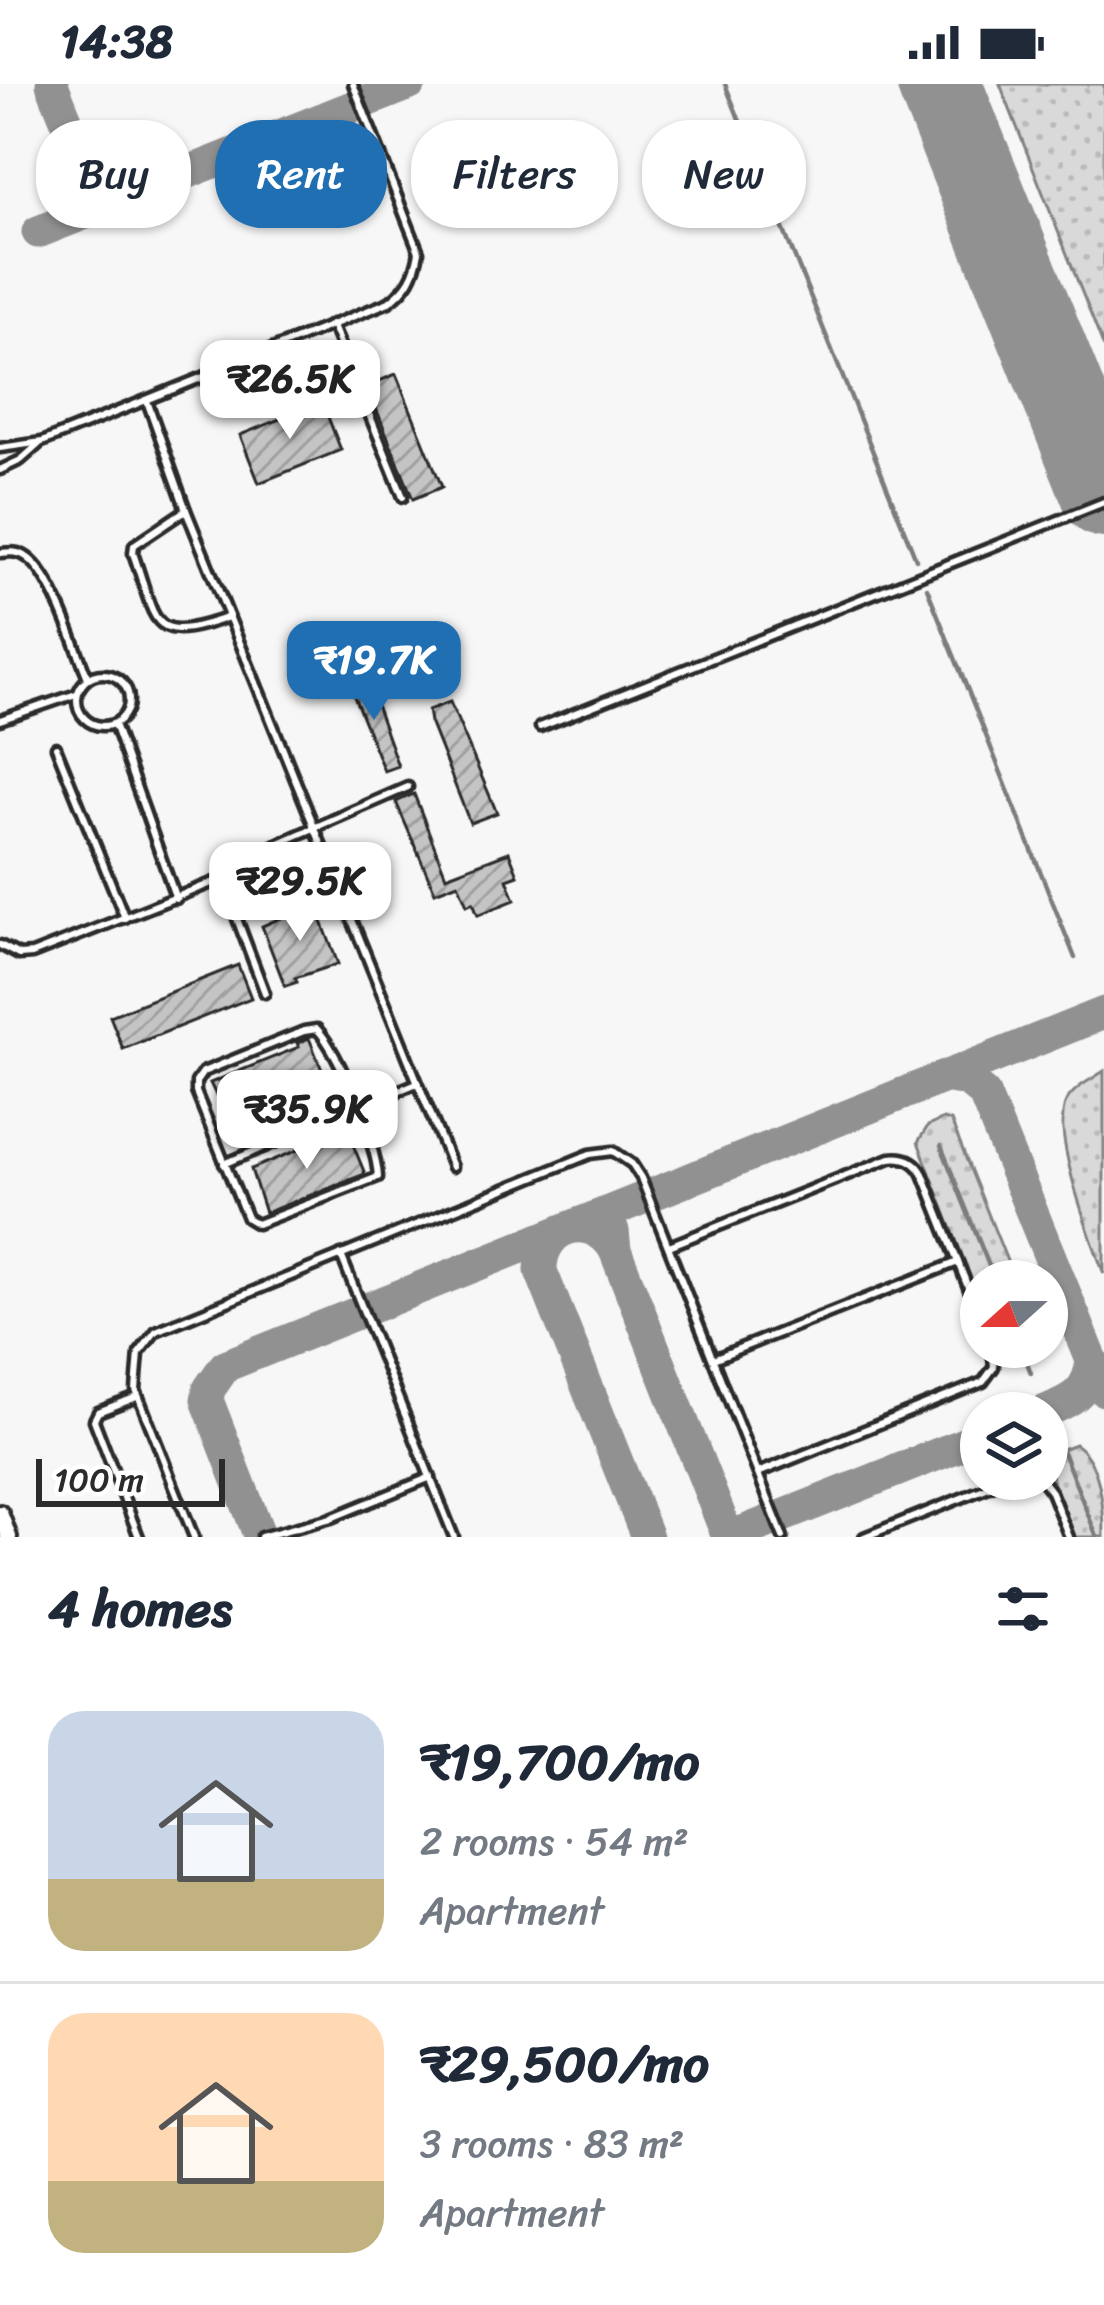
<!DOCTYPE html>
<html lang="en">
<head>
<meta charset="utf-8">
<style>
	body { margin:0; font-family:Sriracha,sans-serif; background:#f2f2f3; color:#1f2937; height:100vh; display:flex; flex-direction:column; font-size:45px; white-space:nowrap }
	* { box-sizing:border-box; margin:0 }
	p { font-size:39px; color:#747a83 }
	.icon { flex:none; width:66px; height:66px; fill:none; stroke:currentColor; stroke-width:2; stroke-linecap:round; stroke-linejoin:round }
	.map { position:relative; height:1453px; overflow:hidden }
	.side { display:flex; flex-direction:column; background:#fff; flex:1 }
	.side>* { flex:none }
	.guide { position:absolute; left:36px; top:36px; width:1032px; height:108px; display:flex; gap:24px }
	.needle { width:78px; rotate:249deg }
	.buttons { position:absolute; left:960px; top:1176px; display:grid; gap:24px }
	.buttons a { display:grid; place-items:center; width:108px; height:108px; border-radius:50%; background:#fff; box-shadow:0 3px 9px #0004; font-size:60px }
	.scale { position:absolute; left:36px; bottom:30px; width:189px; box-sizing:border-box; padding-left:12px; border:6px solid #2b2b2b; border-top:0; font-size:33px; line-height:42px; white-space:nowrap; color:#2b2b2b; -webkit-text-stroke:9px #fff; paint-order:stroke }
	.price { position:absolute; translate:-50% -102px; padding:0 27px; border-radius:24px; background:#fff; color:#222; font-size:39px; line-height:78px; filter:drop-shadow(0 3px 6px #0008) }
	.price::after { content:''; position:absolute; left:50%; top:72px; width:36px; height:27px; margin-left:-18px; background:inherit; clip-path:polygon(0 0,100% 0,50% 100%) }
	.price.active { background:#1f6fb2; color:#fff }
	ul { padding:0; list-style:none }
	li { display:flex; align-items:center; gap:36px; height:300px; padding:0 48px }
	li+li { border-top:3px solid #e0e1e3 }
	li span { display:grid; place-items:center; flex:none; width:336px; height:240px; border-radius:36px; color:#555 }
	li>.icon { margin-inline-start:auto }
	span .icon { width:144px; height:144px; fill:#fffc; stroke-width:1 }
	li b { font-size:51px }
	h2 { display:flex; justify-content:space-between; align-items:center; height:144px; padding:0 48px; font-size:51px }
	.tag { padding:0 42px; border-radius:48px; background:#fff; box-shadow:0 3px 9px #0004; font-size:42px; line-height:108px }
	.tag.active { background:#1f6fb2; color:#fff }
	.status { display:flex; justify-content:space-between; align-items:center; height:84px; padding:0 60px; background:#fff; direction:ltr }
	.status svg { height:33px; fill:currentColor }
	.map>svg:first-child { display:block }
	.grass { fill:url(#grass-dots); stroke:#828282; stroke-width:3 }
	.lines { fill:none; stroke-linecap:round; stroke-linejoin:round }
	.stream { stroke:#7b7b7b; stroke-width:4.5 }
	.taxiway { stroke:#919191; stroke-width:33 }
	.runway { stroke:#919191; stroke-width:84 }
	.building { fill:url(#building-hatch); stroke:#2b2b2b; stroke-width:3 }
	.service-casing { stroke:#2b2b2b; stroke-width:15 }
	.tertiary-casing { stroke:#2b2b2b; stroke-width:22 }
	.service { stroke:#fff; stroke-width:6 }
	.tertiary { stroke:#fff; stroke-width:14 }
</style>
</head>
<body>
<div class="status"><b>14:38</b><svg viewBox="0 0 49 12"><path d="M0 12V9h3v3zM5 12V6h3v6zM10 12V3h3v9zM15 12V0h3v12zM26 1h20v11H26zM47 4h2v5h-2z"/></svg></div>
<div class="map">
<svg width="1104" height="1453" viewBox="0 0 1104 1453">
	<defs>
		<pattern id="grass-dots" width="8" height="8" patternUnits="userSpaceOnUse" patternTransform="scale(3)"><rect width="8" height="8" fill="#d9d9d9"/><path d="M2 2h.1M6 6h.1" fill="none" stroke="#bababa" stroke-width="1.8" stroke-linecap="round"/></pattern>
		<pattern id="building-hatch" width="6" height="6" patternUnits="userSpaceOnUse" patternTransform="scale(3)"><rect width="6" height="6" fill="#c4c4c4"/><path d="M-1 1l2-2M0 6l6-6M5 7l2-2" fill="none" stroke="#9f9f9f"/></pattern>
	</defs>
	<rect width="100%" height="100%" fill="#f7f7f7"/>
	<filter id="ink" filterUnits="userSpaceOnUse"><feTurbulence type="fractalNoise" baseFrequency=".00833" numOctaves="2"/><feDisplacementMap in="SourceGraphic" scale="24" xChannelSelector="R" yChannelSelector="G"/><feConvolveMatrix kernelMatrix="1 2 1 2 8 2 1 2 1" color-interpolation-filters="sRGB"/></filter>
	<g filter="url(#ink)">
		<g class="grass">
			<polygon points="1000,0 1104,0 1104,264"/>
			<path d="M 1104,987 L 1104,1190 C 1092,1157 1049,1046 1067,1016 C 1075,1003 1092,995 1104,987 Z"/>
			<polygon points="943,1035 951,1037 1015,1197 981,1197 981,1220 918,1058 928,1042"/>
			<path d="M 1075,1360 C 1101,1377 1104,1424 1104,1453 L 1075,1453 L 1052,1396 L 1049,1370 Z"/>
		</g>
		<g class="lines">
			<g class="stream">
				<polyline points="725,0 916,475"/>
				<polyline points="927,504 1075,874"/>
				<polyline points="941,1062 995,1197"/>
				<polyline points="1021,1263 1031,1289"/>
				<polyline points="1063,1368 1097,1453"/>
			</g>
			<g class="taxiway">
				<path d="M 52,0 C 78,66 85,96 166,95"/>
				<polyline points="38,148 410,0"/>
				<polyline points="944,992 967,996 984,1010 1104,1306"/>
				<polyline points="613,1147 615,1166 728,1453"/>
				<path d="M 615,1166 C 592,1126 540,1141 541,1187 L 647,1453"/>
				<path d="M 1041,1329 C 1070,1317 1089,1310 1092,1276"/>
				<polyline points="260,1453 207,1316 209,1305 225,1282 1104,929"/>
				<polyline points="730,1453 981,1353"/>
			</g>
			<polyline class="runway" points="939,0 1104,412"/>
		</g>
		<g class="building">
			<polygon points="396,290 442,403 413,415 367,302"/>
			<polygon points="322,318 341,366 259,399 240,351"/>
			<polygon points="366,593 398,682 384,687 349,600"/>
			<polygon points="450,618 497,729 470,739 430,638 428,626"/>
			<polygon points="414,710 446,792 509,768 518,791 507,795 515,816 478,831 473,818 467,821 458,799 435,808 396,718"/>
			<polygon points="315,819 338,880 295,894 297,898 285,902 262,842"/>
			<polygon points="238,881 251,914 123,965 110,932"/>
			<polygon points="309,954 333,1013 236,1052 210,999 299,963 297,959"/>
			<polygon points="347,1046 365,1090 265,1129 251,1085"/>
		</g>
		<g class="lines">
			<g class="service-casing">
				<g id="service">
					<polyline points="332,240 403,413"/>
					<polyline points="147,317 186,426 452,1083"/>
					<path d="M 0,364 L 42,358 L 389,218 C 408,204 415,191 419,168 L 353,0"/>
					<polyline points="0,386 21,376 39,360"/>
					<path d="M 186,426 L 134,461 L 133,469 C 158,540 148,561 229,533"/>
					<path d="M 0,469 C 10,468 19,467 28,474 C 54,493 75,563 88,594"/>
					<circle cx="103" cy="616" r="26"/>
					<polyline points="0,636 76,610"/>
					<polyline points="114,640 176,815"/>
					<polyline points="540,643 1104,418"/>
					<polyline points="56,663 125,834"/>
					<polyline points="222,795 265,909"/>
					<polyline points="222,795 250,797 327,770"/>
					<polyline points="0,861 19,871 32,870 222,795 247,773 408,703"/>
					<path d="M 317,945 C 340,970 376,1059 378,1093 L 257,1140 L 247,1134 L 196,1008 L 196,998 L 203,988 L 304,947 Z"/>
					<polyline points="224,1080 417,999"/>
					<path d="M 669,1162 L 890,1074 C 905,1072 916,1077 923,1090 L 981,1236"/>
					<polyline points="341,1171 454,1453"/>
					<polyline points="713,1275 958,1178"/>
					<polyline points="137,1313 98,1328 94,1336 139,1453"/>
					<polyline points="758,1389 983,1298 994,1283 992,1263"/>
					<polyline points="1041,1395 1051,1408 1069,1453"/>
					<polyline points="194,1453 136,1306 139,1269 156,1247 590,1070 613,1067 632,1080 641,1094 783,1453"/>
					<polyline points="261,1453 331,1434 431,1393"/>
					<polyline points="864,1453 1009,1395"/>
				</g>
			</g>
			<g class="tertiary-casing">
				<polyline id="tertiary" points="0,1429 9,1453"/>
			</g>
			<use href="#service" class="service"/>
			<use href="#tertiary" class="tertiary"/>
		</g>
	</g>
</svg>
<div class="buttons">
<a><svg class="needle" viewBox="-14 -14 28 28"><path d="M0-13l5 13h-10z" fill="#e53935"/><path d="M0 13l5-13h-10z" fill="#747a83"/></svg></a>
<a><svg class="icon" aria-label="layers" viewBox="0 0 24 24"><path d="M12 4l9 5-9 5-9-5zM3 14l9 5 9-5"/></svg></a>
</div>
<div class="scale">100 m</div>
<b class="price" style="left:290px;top:358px">₹26.5K</b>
<b class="price active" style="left:374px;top:639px">₹19.7K</b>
<b class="price" style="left:300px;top:860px">₹29.5K</b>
<b class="price" style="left:307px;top:1088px">₹35.9K</b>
<div class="guide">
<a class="tag">Buy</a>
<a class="tag active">Rent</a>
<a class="tag">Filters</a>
<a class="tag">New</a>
</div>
</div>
<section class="side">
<h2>4 homes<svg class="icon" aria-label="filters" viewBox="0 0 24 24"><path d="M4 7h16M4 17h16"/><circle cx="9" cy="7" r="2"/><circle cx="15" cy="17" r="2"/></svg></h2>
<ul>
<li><span style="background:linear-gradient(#c9d6e8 70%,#c2b280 0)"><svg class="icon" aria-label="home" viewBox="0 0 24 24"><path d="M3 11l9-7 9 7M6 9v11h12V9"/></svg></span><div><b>₹19,700/mo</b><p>2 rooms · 54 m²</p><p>Apartment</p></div></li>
<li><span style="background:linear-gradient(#ffd9b3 70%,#c2b280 0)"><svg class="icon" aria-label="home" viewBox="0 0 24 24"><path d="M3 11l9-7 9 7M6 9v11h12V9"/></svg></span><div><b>₹29,500/mo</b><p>3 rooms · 83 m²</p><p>Apartment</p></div></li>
</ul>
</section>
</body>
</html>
